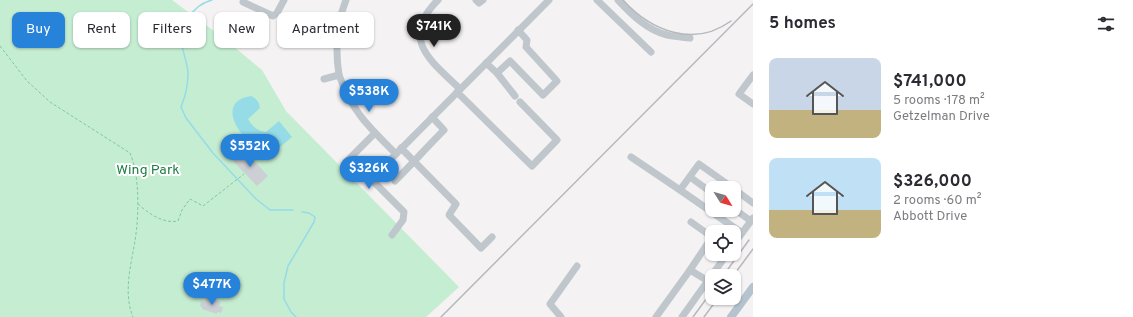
<!DOCTYPE html>
<html lang="en">
<head>
<meta charset="utf-8">
<style>
	body { margin:0; font-family:Overpass,sans-serif; background:#f7f7f7; color:#2b2b33; height:100vh; display:flex; flex-direction:column; font-size:15px; white-space:nowrap }
	* { box-sizing:border-box; margin:0 }
	p { font-size:13px; color:#7c7c81 }
	.icon { flex:none; width:22px; height:22px; fill:none; stroke:currentColor; stroke-width:2; stroke-linecap:round; stroke-linejoin:round }
	.map { position:relative; flex:1; overflow:hidden }
	.drawer { display:flex; flex-direction:column; background:#fff; width:380px }
	.drawer>* { flex:none }
	.top-card { position:absolute; left:12px; top:12px; width:380px; height:36px; display:flex; gap:8px }
	.needle { width:26px; rotate:127deg }
	.controls { position:absolute; left:705px; top:181px; display:grid; gap:8px }
	.controls a { display:grid; place-items:center; width:36px; height:36px; border-radius:8px; background:#fff; box-shadow:0 1px 3px #0004; font-size:20px }
	.price { position:absolute; translate:-50% -34px; padding:0 9px; border-radius:14px; background:#2782d9; color:#fff; font-size:13px; line-height:26px; filter:drop-shadow(0 1px 2px #0008) }
	.price::after { content:''; position:absolute; left:50%; top:24px; width:12px; height:9px; margin-left:-6px; background:inherit; clip-path:polygon(0 0,100% 0,50% 100%) }
	.price.selected { background:#222; color:#fff }
	ul { padding:0; list-style:none }
	li { display:flex; align-items:center; gap:12px; height:100px; padding:0 16px }
	li span { display:grid; place-items:center; flex:none; width:112px; height:80px; border-radius:8px; color:#555 }
	li>.icon { margin-inline-start:auto }
	span .icon { width:48px; height:48px; fill:#fffc; stroke-width:1 }
	li b { font-size:17px }
	h2 { display:flex; justify-content:space-between; align-items:center; height:48px; padding:0 16px; font-size:17px }
	.chip { padding:0 14px; border-radius:8px; background:#fff; box-shadow:0 1px 3px #0004; font-size:14px; line-height:36px }
	.chip.selected { background:#2782d9; color:#fff }
	main { display:flex; flex:1; min-height:0 }
	.map>svg:first-child { display:block }
	.green { fill:#c5edd2 }
	.water { fill:#95dce7 }
	.lines { fill:none; stroke-linecap:round; stroke-linejoin:round }
	.stream { stroke:#95dce7; stroke-width:1.5 }
	.building { fill:#ccd0d4 }
	.path { stroke:#7fc99f; stroke-width:1; stroke-dasharray:3 2; stroke-linecap:butt }
	.minor { stroke:#bfc7cd; stroke-width:7 }
	.major { stroke:#b4c3ce; stroke-width:8 }
	.rail { stroke:#b5b8bc; stroke-width:1.5 }
	.labels { text-anchor:middle; stroke-width:4; stroke-linejoin:round; paint-order:stroke }
	.park-label { font-size:14px; fill:#1f7d47; stroke:#fff }
</style>
</head>
<body>
<main>
<div class="map">
<svg width="753" height="317" viewBox="0 0 753 317">
	<rect width="100%" height="100%" fill="#f4f2f2"/>
	<polygon class="green" points="0,0 172,0 222,37 262,70 286,111 459,287 426,317 0,317"/>
	<path class="water" d="M 251,96 C 257,99 259,102 260,108 L 248,119 C 252,126 258,132 266,132 L 279,121 L 292,137 C 285,143 278,150 268,151 C 249,152 209,102 251,96 Z"/>
	<g class="lines">
		<g class="stream">
			<path d="M 212,0 C 193,5 181,24 182,44 C 183,54 188,64 188,74 C 188,86 185,97 181,107 L 186,118 L 213,153 L 256,199 L 270,210 L 293,210"/>
			<polyline points="296,317 291,312 284,299 284,283 288,266 314,222 315,217 309,213 302,212"/>
		</g>
	</g>
	<g class="building">
		<polygon points="244,150 268,176 257,186 233,161"/>
		<polygon points="206,297 221,302 219,306 223,307 221,313 217,312 217,314 202,309 202,307 200,306 201,301 205,302"/>
	</g>
	<g class="lines">
		<g class="path">
			<path d="M 0,46 L 27,81 L 50,102 L 130,153 C 140,177 139,215 135,241 C 131,265 123,293 133,317"/>
			<path d="M 138,204 C 148,213 163,224 178,221 L 182,210 L 190,199 L 203,206 L 244,174"/>
		</g>
		<g class="minor">
			<path d="M 438,0 C 399,39 431,61 460,89"/>
			<polyline points="476,0 479,3 483,0"/>
			<polyline points="597,0 651,52"/>
			<path d="M 618,0 C 632,15 647,30 667,35 C 674,37 682,37 690,38"/>
			<polyline points="243,2 273,16 277,13 284,0"/>
			<polyline points="486,63 497,73 515,96"/>
			<polyline points="497,73 510,61 543,95 557,81 526,47 527,40 518,30"/>
			<path d="M 339,75 C 353,113 368,126 396,154"/>
			<polyline points="753,75 739,94 753,104"/>
			<path d="M 324,79 L 339,75 C 335,49 336,25 346,0"/>
			<polyline points="457,92 532,166 557,140 520,102"/>
			<polyline points="401,148 456,204 449,215 481,248 492,237"/>
			<polyline points="631,157 680,190"/>
			<polyline points="346,162 375,133"/>
			<polyline points="690,177 712,193"/>
			<path d="M 395,181 C 412,164 427,147 444,130 L 432,117"/>
			<polyline points="733,188 699,164 680,190 742,233"/>
			<polyline points="734,189 753,203"/>
			<polyline points="734,209 751,221"/>
			<polyline points="691,222 712,237 690,270 708,281"/>
			<polyline points="392,235 403,220 404,212 375,183 375,175 549,0"/>
			<polyline points="734,244 753,218"/>
			<polyline points="561,317 550,304 577,266"/>
			<polyline points="656,317 690,270"/>
			<polyline points="682,317 727,254"/>
		</g>
		<polyline class="major" points="731,317 753,287"/>
		<g class="rail">
			<path d="M 623,0 C 651,31 694,48 731,21"/>
			<polyline points="723,276 749,240"/>
			<polyline points="733,276 753,249"/>
			<polyline points="441,317 753,4"/>
			<polyline points="693,317 712,291"/>
			<polyline points="704,317 718,298"/>
		</g>
	</g>
	<g class="labels">
		<g class="park-label">
			<text x="148" y="174">Wing Park</text>
		</g>
	</g>
</svg>
<div class="controls">
<a><svg class="needle" viewBox="-14 -14 28 28"><path d="M0-13l5 13h-10z" fill="#e53935"/><path d="M0 13l5-13h-10z" fill="#7c7c81"/></svg></a>
<a><svg class="icon" aria-label="locate" viewBox="0 0 24 24"><circle cx="12" cy="12" r="6"/><path d="M12 2v4M12 18v4M2 12h4M18 12h4"/></svg></a>
<a><svg class="icon" aria-label="layers" viewBox="0 0 24 24"><path d="M12 4l9 5-9 5-9-5zM3 14l9 5 9-5"/></svg></a>
</div>
<b class="price selected" style="left:434px;top:48px">$741K</b>
<b class="price" style="left:369px;top:113px">$538K</b>
<b class="price" style="left:250px;top:168px">$552K</b>
<b class="price" style="left:369px;top:190px">$326K</b>
<b class="price" style="left:212px;top:306px">$477K</b>
<div class="top-card">
<a class="chip selected">Buy</a>
<a class="chip">Rent</a>
<a class="chip">Filters</a>
<a class="chip">New</a>
<a class="chip">Apartment</a>
</div>
</div>
<section class="drawer">
<h2>5 homes<svg class="icon" aria-label="filters" viewBox="0 0 24 24"><path d="M4 7h16M4 17h16"/><circle cx="9" cy="7" r="2"/><circle cx="15" cy="17" r="2"/></svg></h2>
<ul>
<li><span style="background:linear-gradient(#c9d6e8 65%,#c2b280 0)"><svg class="icon" aria-label="home" viewBox="0 0 24 24"><path d="M3 11l9-7 9 7M6 9v11h12V9"/></svg></span><div><b>$741,000</b><p>5 rooms · 178 m²</p><p>Getzelman Drive</p></div></li>
<li><span style="background:linear-gradient(#bfe0f5 65%,#c2b280 0)"><svg class="icon" aria-label="home" viewBox="0 0 24 24"><path d="M3 11l9-7 9 7M6 9v11h12V9"/></svg></span><div><b>$326,000</b><p>2 rooms · 60 m²</p><p>Abbott Drive</p></div></li>
</ul>
</section>
</main>
</body>
</html>
